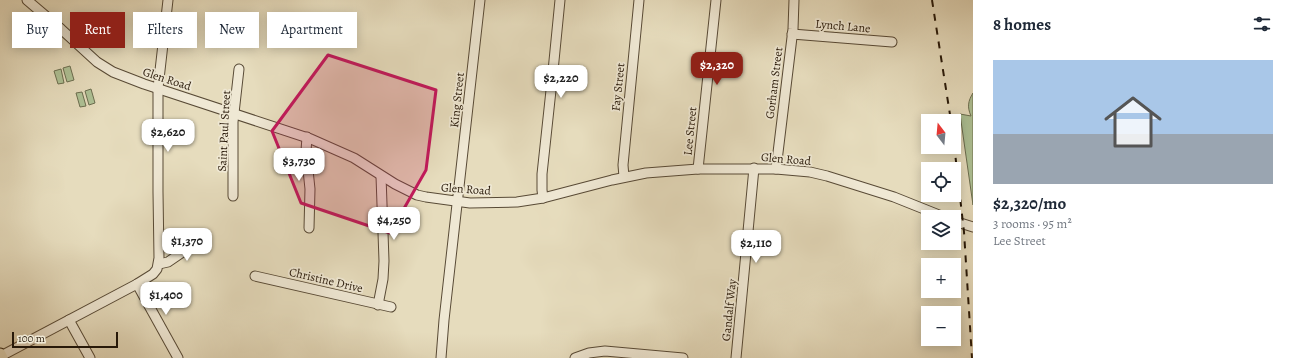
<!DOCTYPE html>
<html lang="en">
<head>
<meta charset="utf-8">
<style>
	body { margin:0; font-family:Alegreya,serif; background:#f6f6f7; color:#1f2937; height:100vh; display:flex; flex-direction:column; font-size:15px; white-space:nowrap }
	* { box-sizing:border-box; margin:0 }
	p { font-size:13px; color:#747a83 }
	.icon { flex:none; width:22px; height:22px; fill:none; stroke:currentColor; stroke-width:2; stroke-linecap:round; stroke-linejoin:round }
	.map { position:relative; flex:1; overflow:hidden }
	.details { display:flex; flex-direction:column; background:#fff; width:320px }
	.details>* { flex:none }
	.banner { position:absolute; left:12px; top:12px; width:380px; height:36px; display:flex; gap:8px }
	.needle { width:26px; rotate:344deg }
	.buttons { position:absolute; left:921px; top:114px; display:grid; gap:8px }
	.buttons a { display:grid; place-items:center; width:40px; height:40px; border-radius:0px; background:#fff; box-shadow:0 2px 10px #0003; font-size:20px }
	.scale { position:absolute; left:12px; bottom:10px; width:106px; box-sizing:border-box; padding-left:4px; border:2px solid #281909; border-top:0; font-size:11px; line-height:14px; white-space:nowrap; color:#281909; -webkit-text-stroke:3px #efe8d4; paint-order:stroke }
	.price { position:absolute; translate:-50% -34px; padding:0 9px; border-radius:8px; background:#fff; color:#222; font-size:13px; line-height:26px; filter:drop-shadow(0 1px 2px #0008) }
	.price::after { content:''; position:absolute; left:50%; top:24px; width:12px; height:9px; margin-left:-6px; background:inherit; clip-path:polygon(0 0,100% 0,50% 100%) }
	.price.active { background:#8f2418; color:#fff }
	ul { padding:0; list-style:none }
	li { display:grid; align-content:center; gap:8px; height:212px; padding:0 20px }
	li+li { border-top:1px solid #e0e1e3 }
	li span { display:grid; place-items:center; height:124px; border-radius:0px; color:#555 }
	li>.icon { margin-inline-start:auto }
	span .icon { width:72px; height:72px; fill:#fffc; stroke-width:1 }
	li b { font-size:17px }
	h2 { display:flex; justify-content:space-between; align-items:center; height:48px; padding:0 20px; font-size:17px }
	.pill { padding:0 14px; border-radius:0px; background:#fff; box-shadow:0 2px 10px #0003; font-size:14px; line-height:36px }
	.pill.active { background:#8f2418; color:#fff }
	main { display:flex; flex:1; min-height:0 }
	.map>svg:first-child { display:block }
	.green { fill:#aec296; stroke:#6b6e50 }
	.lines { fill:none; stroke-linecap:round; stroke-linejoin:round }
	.minor-casing { stroke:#584a36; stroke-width:11 }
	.major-casing { stroke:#281909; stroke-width:13 }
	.minor { stroke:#efe8d4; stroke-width:9 }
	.major { stroke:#e6dcbd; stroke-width:11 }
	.rail { stroke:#281909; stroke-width:2; stroke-dasharray:7 7; stroke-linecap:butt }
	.marked { fill:#c2185b; fill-opacity:0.2; stroke:#c2185b; stroke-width:3; stroke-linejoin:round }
	.labels { text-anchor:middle; stroke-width:3.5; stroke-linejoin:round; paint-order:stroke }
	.street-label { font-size:12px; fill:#281909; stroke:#efe8d4 }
</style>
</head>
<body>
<main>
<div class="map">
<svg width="973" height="358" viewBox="0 0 973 358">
	<rect width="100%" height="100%" fill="#e6dcbd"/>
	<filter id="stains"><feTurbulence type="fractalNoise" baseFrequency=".005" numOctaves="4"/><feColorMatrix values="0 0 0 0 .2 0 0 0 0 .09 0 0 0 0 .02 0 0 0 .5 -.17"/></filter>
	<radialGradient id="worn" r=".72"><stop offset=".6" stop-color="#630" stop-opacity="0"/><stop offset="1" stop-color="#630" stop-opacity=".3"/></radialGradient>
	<g class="green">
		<polygon points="70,66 74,80 67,82 63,68"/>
		<polygon points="61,69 64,83 58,84 54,71"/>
		<polygon points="91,89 95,103 89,105 85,91"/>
		<polygon points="82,92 86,106 80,107 76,93"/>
		<path d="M 973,93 L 973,205 L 960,114 L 971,116 C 967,107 968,101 973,93 Z"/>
	</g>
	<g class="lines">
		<g class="minor-casing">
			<g id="minor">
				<polyline points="27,0 61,29 97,62 113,72 144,84 311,139 354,158 395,184 417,195 426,197 470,203 517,202 543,198 612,180 646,173 698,169 776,169 810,172 827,176 894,197 944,217"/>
				<polyline points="792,34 892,42"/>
				<polyline points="307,137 306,151 310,189 309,228"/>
				<polyline points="698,169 716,0"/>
				<polyline points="776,169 793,29 794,0"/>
				<polyline points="624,177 623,165 639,0"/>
				<polyline points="233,196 233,122 239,69"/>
				<polyline points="543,198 542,190 542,174 552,81 560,0"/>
				<polyline points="954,221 973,227"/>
				<polyline points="159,264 168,262 206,236"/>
				<polyline points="255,276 391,307"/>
				<polyline points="137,284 178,358"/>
				<polyline points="378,305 383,279 384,261 381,176"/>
				<polyline points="69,320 90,358"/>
				<polyline points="1,356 137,284 153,274 157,269 159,258 158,192 158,88 168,0"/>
				<polyline points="441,358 444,320 480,0"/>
				<polyline points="575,358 589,353 605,351 683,358"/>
				<polyline points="736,358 754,168"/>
			</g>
		</g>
		<g class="major-casing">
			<polyline id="major" points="0,354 2,358"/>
		</g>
		<use href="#minor" class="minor"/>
		<use href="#major" class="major"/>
		<g class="rail">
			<polyline points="932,0 951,121"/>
			<polyline points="954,144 964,232 972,358"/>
		</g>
	</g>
	<path class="marked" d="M 328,55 L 436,90 L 426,170 L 390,233 L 301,203 L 272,131 Z"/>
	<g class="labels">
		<g class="street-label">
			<text transform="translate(843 26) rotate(5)" y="4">Lynch Lane</text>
			<text transform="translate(167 79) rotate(18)" y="4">Glen Road</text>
			<text transform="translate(774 83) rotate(-83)" y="4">Gorham Street</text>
			<text transform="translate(618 87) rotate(-84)" y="4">Fay Street</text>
			<text transform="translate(457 100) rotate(-84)" y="4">King Street</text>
			<text transform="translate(224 131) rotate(-87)" y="4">Saint Paul Street</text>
			<text transform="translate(690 131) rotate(-84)" y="4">Lee Street</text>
			<text transform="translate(786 159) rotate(5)" y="4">Glen Road</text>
			<text transform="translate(466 189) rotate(4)" y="4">Glen Road</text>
			<text transform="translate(326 280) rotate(13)" y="4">Christine Drive</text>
			<text transform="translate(729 310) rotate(-84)" y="4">Gandalf Way</text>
		</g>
	</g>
	<rect width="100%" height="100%" filter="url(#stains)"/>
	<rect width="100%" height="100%" fill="url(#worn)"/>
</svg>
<div class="buttons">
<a><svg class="needle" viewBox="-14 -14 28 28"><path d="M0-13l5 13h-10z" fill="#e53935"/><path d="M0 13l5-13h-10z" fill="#747a83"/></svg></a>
<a><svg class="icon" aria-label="locate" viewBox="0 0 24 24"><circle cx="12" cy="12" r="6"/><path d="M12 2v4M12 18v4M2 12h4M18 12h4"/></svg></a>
<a><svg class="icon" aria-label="layers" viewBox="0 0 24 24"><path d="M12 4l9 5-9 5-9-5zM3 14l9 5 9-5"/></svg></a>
<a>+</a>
<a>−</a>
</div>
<div class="scale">100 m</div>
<b class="price active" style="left:717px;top:86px">$2,320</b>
<b class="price" style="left:561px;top:99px">$2,220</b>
<b class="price" style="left:168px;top:153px">$2,620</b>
<b class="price" style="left:299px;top:182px">$3,730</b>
<b class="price" style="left:394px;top:241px">$4,250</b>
<b class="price" style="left:187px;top:262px">$1,370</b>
<b class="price" style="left:756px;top:264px">$2,110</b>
<b class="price" style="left:166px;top:316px">$1,400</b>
<div class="banner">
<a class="pill">Buy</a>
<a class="pill active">Rent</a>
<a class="pill">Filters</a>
<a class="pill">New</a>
<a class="pill">Apartment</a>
</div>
</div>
<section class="details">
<h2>8 homes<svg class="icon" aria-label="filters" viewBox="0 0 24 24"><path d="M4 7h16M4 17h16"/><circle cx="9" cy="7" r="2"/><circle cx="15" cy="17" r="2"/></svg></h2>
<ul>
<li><span style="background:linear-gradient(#a9c7e8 60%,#9aa5b1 0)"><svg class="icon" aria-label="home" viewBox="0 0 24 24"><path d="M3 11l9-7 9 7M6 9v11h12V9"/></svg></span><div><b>$2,320/mo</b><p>3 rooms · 95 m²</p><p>Lee Street</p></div></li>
</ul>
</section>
</main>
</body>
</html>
